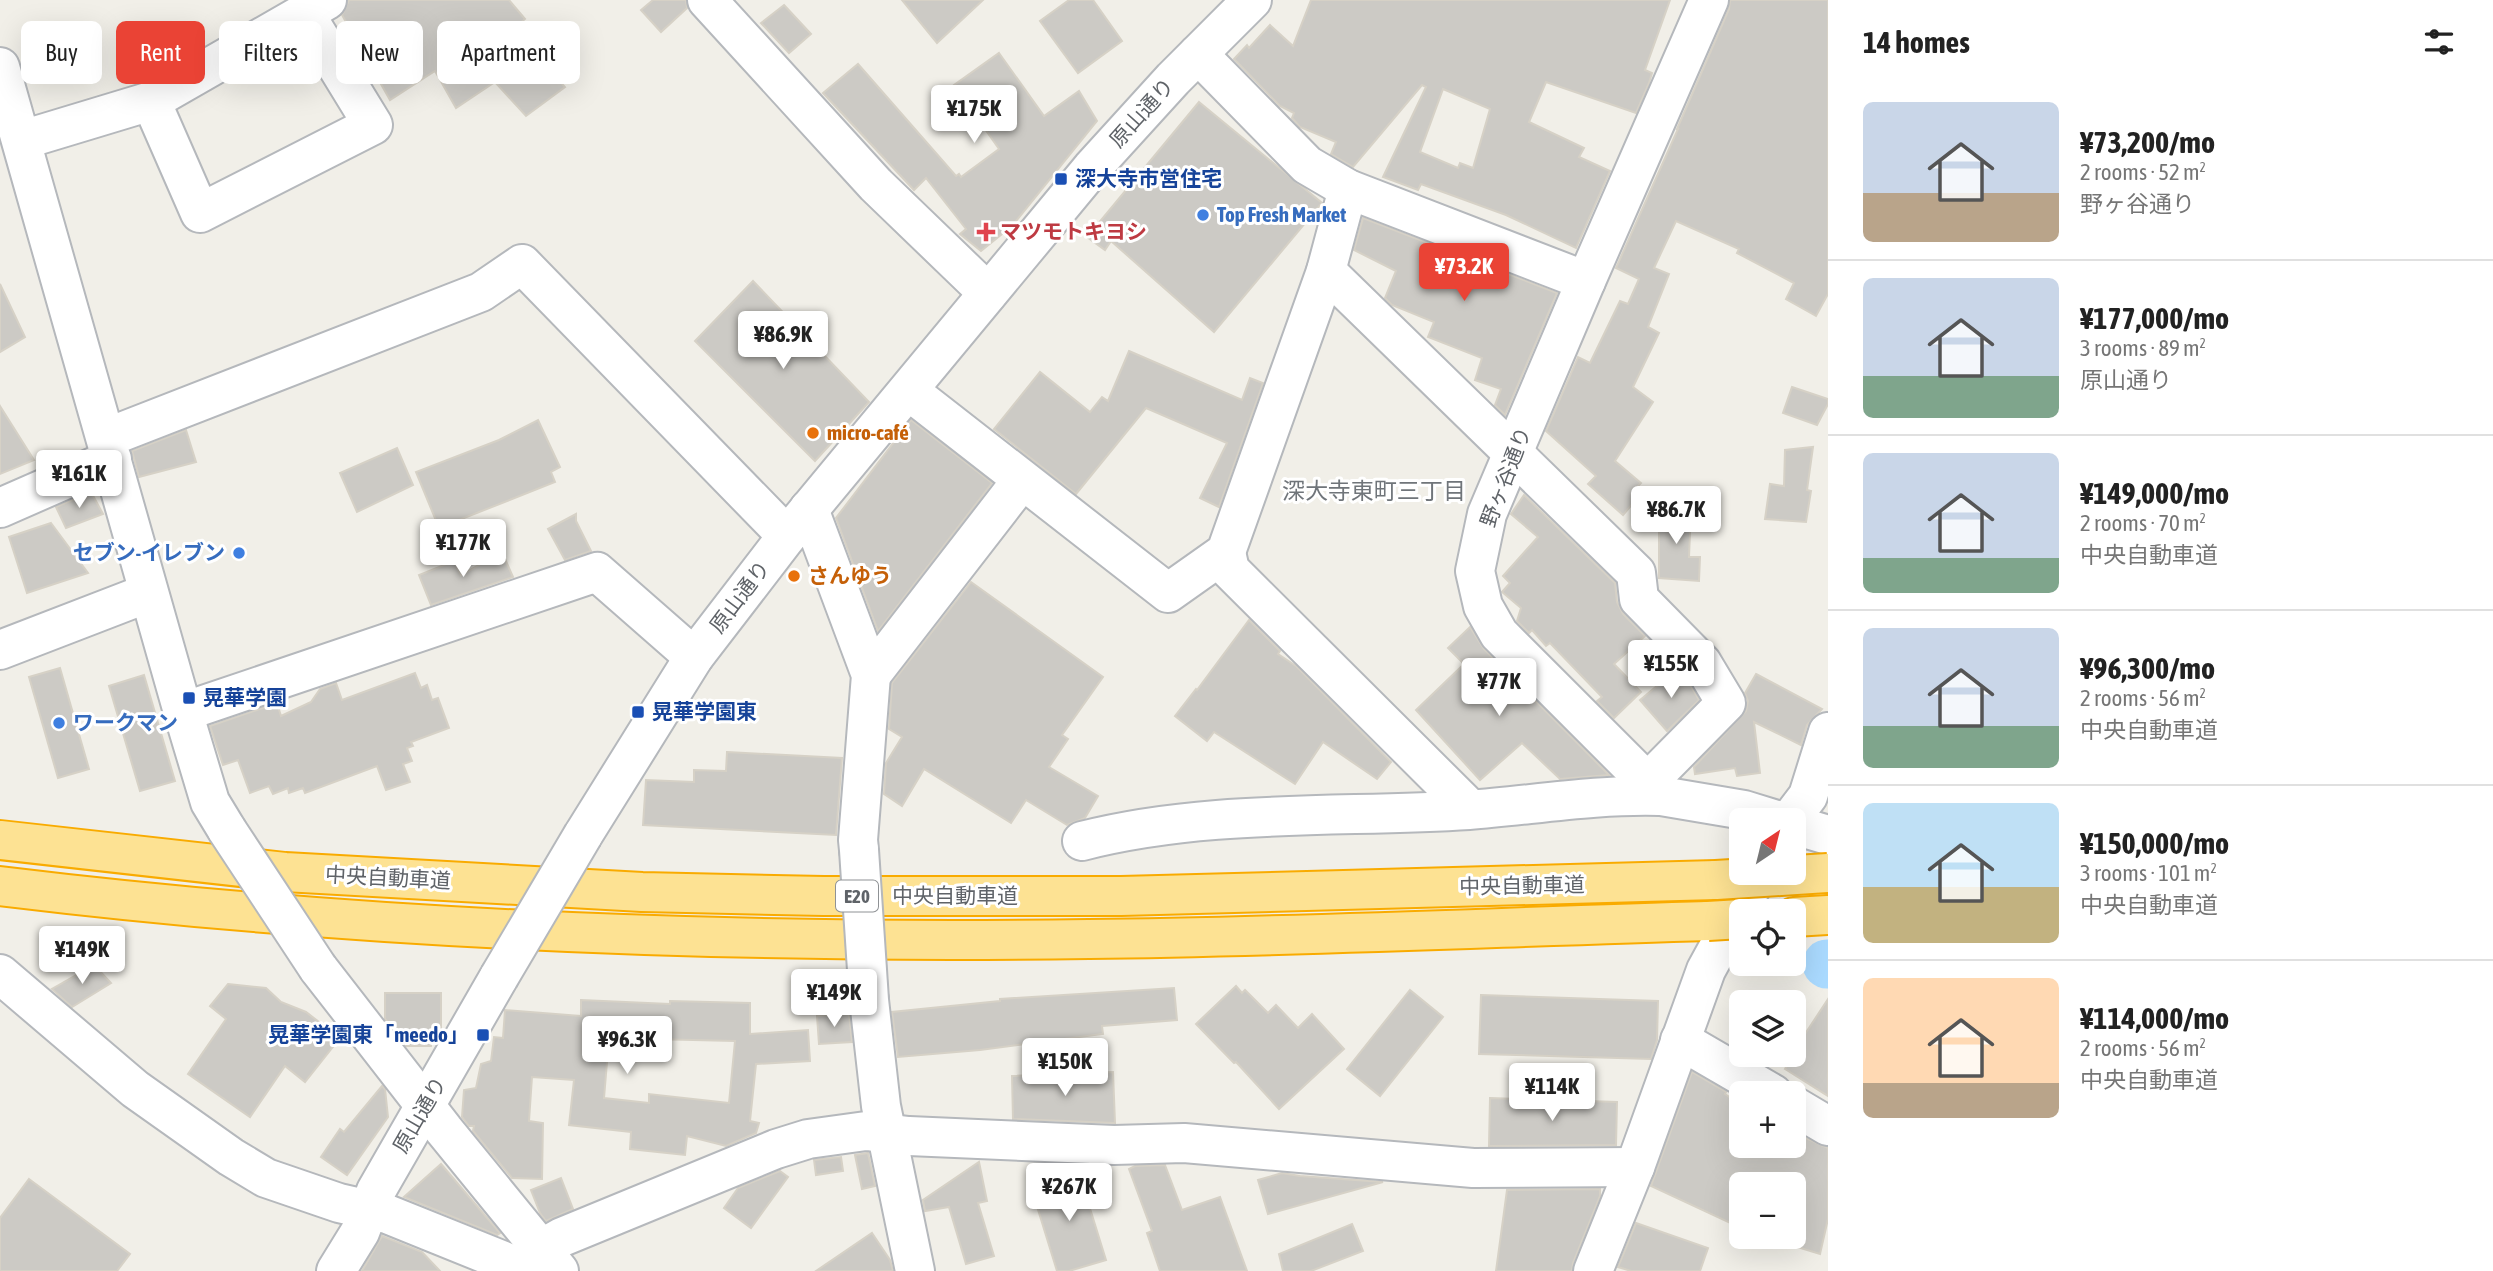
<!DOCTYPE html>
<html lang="en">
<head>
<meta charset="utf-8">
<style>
	body { margin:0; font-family:"Asap Condensed","Noto Sans JP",sans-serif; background:#f6f6f6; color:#222; height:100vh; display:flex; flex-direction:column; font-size:26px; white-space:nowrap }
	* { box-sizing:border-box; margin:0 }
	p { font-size:23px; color:#767676 }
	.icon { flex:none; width:38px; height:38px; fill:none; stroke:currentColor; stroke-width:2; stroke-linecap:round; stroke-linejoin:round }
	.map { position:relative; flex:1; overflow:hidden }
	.side { display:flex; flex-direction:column; background:#fff; width:665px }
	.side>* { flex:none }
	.guide { position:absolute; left:21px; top:21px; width:665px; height:63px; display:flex; gap:14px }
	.needle { width:46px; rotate:35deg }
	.controls { position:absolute; left:1729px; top:808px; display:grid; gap:14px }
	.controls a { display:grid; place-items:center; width:77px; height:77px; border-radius:10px; background:#fff; box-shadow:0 7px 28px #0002; font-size:35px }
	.price { position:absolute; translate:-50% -60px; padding:0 16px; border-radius:7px; background:#fff; color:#222; font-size:23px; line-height:46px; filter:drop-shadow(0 2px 4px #0008) }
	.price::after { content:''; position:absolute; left:50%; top:42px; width:21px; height:16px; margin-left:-10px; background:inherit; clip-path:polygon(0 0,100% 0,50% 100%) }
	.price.current { background:#ea4335; color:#fff }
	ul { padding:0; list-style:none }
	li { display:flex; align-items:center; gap:21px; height:175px; padding:0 35px }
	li+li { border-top:2px solid #e0e0e0 }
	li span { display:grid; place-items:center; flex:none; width:196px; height:140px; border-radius:10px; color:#555 }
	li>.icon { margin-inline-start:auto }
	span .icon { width:84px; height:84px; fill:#fffc; stroke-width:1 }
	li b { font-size:30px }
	h2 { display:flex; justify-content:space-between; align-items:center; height:84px; padding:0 35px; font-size:30px }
	.tag { padding:0 24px; border-radius:10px; background:#fff; box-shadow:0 7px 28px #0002; font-size:24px; line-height:63px }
	.tag.current { background:#ea4335; color:#fff }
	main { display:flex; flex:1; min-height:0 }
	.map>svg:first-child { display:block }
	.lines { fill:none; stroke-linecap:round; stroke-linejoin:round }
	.river { stroke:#aadaff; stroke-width:49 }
	.building { fill:#cccac5; stroke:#d6d1c6; stroke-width:2; fill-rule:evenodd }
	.minor-casing { stroke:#b5b8bc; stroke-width:42 }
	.highway-casing { stroke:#f9ab00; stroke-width:42 }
	.minor { stroke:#fff; stroke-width:38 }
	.highway { stroke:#fde293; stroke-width:38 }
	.minor-bridge-casing { stroke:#b5b8bc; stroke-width:42; stroke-linecap:butt }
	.highway-bridge-casing { stroke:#f9ab00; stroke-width:42; stroke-linecap:butt }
	.minor-bridge { stroke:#fff; stroke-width:38 }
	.highway-bridge { stroke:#fde293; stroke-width:38 }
	.transit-dot { fill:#1a4fb4; stroke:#fff; stroke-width:2.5 }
	.shop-dot { fill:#3f7fe0; stroke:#fff; stroke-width:2.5 }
	.health-dot { fill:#e0444e; stroke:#fff; stroke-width:2.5 }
	.food-dot { fill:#e8710a; stroke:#fff; stroke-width:2.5 }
	.labels { text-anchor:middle; stroke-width:6; stroke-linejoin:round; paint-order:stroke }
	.shield { fill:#fff; stroke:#8f9295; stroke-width:2 }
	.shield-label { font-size:19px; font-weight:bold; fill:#5f6368 }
	.street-label { font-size:21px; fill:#5f6368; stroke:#fff }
	.transit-label { font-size:21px; font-weight:bold; fill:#164399; stroke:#fff; text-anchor:start }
	.shop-label { font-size:21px; font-weight:bold; fill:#366cbe; stroke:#fff; text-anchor:start }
	.health-label { font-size:21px; font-weight:bold; fill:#be3a42; stroke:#fff; text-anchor:start }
	.food-label { font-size:21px; font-weight:bold; fill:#c56008; stroke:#fff; text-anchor:start }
	.neighbourhood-label { font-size:23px; fill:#70757a; stroke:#fff }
</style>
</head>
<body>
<main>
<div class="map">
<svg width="1828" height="1271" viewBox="0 0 1828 1271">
	<rect width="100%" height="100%" fill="#f1efe8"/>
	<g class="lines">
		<polyline class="river" points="1827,964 1828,964"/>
	</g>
	<g class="building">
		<polygon points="349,0 509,0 525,19 513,29 565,87 526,116 495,82 456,108 435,71 390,100 342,15"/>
		<polygon points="653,0 686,0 687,8 661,32 641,10"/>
		<polygon points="902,0 983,0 937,43"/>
		<polygon points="1069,0 1093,0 1122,41 1078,73 1040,21"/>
		<path d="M 1311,0 L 1670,0 L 1645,70 L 1652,73 L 1649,83 L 1636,113 L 1546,82 L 1529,122 L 1584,148 L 1579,157 L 1610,171 L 1576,248 L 1506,215 L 1421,184 L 1418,190 L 1383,177 L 1426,87 L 1422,85 L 1353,167 L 1331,154 L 1336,142 L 1300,127 L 1292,118 L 1294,113 L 1280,106 L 1234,59 L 1247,45 L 1249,48 L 1270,25 L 1293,46 ZM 1443,89 L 1490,109 L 1473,168 L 1460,163 L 1458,168 L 1420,152 Z"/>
		<polygon points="1730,0 1828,0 1828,294 1816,316 1786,299 1794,283 1737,253 1739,249 1676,221 1654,268 1669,274 1648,327 1659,333 1633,387 1653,402 1615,461 1641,483 1635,489 1641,494 1623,515 1588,484 1596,476 1546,431 1578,357 1590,363 1620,301 1628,304 1639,279 1616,268 1678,129 1677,129 1729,9"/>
		<polygon points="784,5 811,34 789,53 761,23"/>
		<polygon points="999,53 1044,116 1079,91 1097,121 1012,226 981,251 960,234 966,229 926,178 914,190 823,93 858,64 956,176 959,174 961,177 999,149 954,85"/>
		<polygon points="1199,102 1322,203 1214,332 1111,241 1105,250 1087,237"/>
		<polygon points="1363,218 1557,293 1505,415 1495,405 1501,389 1475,380 1482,358 1428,337 1434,322 1392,305 1385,298 1396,271 1354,250"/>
		<polygon points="753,281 869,402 815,461 695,341"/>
		<polygon points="0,284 25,337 0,352"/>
		<polygon points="1129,351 1242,400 1250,378 1263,383 1219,507 1200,498 1227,443 1146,408 1076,494 994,429 1040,372 1090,412 1102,397 1108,401"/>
		<polygon points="1792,387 1828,399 1828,404 1817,425 1783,413"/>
		<polygon points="0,406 34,460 0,474"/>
		<polygon points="538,420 560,467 551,472 555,482 439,528 416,472 499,440"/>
		<polygon points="911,420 992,483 878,631 836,518"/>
		<polygon points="186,430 196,462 139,477 132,451"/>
		<polygon points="1813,447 1807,490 1811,491 1806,522 1765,519 1770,484 1784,486 1785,450"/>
		<polygon points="397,448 413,485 357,512 340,473"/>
		<polygon points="91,492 103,514 66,528 56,507"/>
		<polygon points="1524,495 1615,583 1617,602 1623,614 1645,636 1614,664 1641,692 1614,718 1597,701 1602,697 1550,643 1546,646 1532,630 1529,633 1517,621 1521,608 1502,592 1510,583 1503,576 1538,537 1511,514"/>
		<polygon points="1659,508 1691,509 1689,557 1700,557 1699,581 1659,578"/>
		<polygon points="576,514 576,521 591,551 565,560 548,529"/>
		<polygon points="51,523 88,573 27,593 9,537"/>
		<polygon points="502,552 513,577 431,605 419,575 454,561 461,575"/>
		<polygon points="971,582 1103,677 1062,735 1068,739 1049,767 1098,796 1085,818 1067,825 1026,800 1011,823 924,769 902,806 884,794 886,763 902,737 889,729 892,683"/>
		<polygon points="1249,620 1280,651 1278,654 1296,666 1391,762 1377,779 1323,742 1295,784 1214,732 1207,741 1175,716 1196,689 1197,690"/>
		<polygon points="1470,627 1484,649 1609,775 1560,779 1522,743 1480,780 1416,710 1464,664 1448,648"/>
		<polygon points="60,668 89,769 58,778 29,677"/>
		<polygon points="1677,669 1685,676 1699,700 1667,731 1640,700"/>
		<polygon points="415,673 421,688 427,685 432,700 438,698 449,728 411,742 413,746 407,748 412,761 403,764 410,782 386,790 377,766 305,793 303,788 289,793 288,788 273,794 269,786 250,793 238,760 223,765 210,726 277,703 281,716 311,702 320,689 336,683 342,700"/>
		<polygon points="1756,674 1822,709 1807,725 1801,745 1754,722 1760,773 1737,776 1735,768 1695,774 1694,767 1746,711 1748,701 1745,693"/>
		<polygon points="144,675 175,781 140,791 109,686"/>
		<polygon points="727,752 842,758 836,835 643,825 646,780 694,782 694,770 726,771"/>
		<polygon points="94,965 111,983 72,1007 52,989"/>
		<polygon points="228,984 266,988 281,1002 306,1012 340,1038 305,1082 285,1066 250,1117 188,1074 226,1019 210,1006"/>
		<polygon points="1236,986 1242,993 1245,990 1268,1013 1276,1005 1298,1028 1312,1014 1344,1049 1279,1109 1236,1062 1234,1063 1196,1024"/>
		<polygon points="1174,988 1177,1020 1102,1026 1103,1034 980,1050 898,1057 892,1012 1000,1001 1000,999"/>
		<polygon points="1410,990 1443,1017 1380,1096 1347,1069"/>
		<polygon points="385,993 441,993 441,1028 432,1028 431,1046 406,1046 397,1034 397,1030 394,1030 385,1019"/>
		<polygon points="1481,995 1658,1001 1657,1040 1651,1059 1479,1054"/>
		<polygon points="1828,999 1828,1096 1785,1069 1805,1034"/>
		<path d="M 581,1000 L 670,1004 L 670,1001 L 750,1003 L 750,1034 L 808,1030 L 810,1061 L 756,1064 L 750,1121 L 759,1123 L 756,1133 L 726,1146 L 687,1136 L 685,1155 L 630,1149 L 631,1132 L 569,1125 L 574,1080 L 532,1077 L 529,1121 L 543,1123 L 542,1179 L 512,1178 L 473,1131 L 474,1126 L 469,1126 L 462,1117 L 464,1090 L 476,1088 L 481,1064 L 491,1061 L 494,1037 L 503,1038 L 505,1010 L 581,1016 ZM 609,1038 L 735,1041 L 729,1103 L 649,1094 L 649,1103 L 604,1098 Z"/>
		<polygon points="849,1014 852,1042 819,1044 817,1016"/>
		<polygon points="1113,1072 1115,1123 1013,1119 1012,1076"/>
		<polygon points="1692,1072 1726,1092 1725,1094 1741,1105 1741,1146 1795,1146 1799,1135 1828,1148 1828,1219 1820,1254 1794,1246 1794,1185 1741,1185 1741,1228 1651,1186"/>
		<polygon points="382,1086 385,1089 388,1117 347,1175 321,1157 340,1129 344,1132"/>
		<polygon points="1490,1098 1617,1102 1616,1145 1489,1146"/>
		<polygon points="868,1153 875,1186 862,1189 855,1155"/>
		<polygon points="841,1157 843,1171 816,1175 814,1160"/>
		<polygon points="979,1162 987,1201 978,1203 994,1256 966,1264 949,1207 925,1211 923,1200"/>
		<polygon points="441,1164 500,1233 497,1235 404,1197"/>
		<polygon points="1165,1165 1182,1210 1220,1197 1247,1271 1160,1271 1147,1233 1152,1231 1129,1169 1135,1166"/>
		<polygon points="780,1171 788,1177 751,1228 724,1208 738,1188"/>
		<polygon points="1079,1173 1106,1260 1069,1271 1057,1271 1031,1187"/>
		<polygon points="1282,1173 1300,1176 1383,1182 1268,1214 1258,1180"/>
		<polygon points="561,1178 573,1209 546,1221 540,1213 531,1190"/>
		<polygon points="29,1179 130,1254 117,1271 0,1271 0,1218"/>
		<polygon points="1600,1189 1600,1196 1573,1263 1572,1271 1496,1271 1507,1190"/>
		<polygon points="1636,1223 1708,1248 1700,1271 1631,1271 1618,1267"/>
		<polygon points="1352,1224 1363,1251 1311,1271 1283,1271 1279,1254"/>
		<polygon points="872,1233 890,1260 893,1271 816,1271"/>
		<polygon points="382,1236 422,1252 440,1271 362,1271"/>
	</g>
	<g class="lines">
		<g class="minor-casing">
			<g id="minor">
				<polyline points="707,0 876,185 988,293"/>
				<polyline points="1709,0 1586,281 1487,514 1475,571 1483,606 1499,634 1661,796 1744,810 1780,821"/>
				<polyline points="1198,54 1307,165 1348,189 1586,281"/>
				<polyline points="0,67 183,712 210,802 227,830"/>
				<polyline points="151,101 200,213 373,125 305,14"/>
				<polyline points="22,140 151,101 327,0"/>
				<polyline points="1326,271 1636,573 1639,599 1702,663 1726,703 1647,783"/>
				<polyline points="909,391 1168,593 1226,552 1326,271 1348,189"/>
				<polyline points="106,438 481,292 522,264 787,536"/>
				<polyline points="0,508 112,459"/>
				<polyline points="809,509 871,675 858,840 859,850"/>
				<polyline points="1226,552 1230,570 1470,809"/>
				<polyline points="0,650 148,593"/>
				<polyline points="871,675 1022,480"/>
				<polyline points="183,712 597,572 694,657"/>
				<polyline points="1789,821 1808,796 1828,732"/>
				<polyline points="1794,825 1828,835"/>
				<polyline points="583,835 694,657 787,536 1092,168 1173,79 1252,0"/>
				<path d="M 1082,841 C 1207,809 1341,818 1469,810 C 1533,805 1596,794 1661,796"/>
				<polyline points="318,968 444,1130 559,1271"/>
				<polyline points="0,974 135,1089 231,1157 266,1178 339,1203 387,1214 516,1266 522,1265 541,1249 562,1237 776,1149 808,1139 866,1131 909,1136 1114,1145 1184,1143 1473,1168 1635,1167"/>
				<polyline points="869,1000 881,1106 915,1271"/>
				<polyline points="1680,1040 1773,1094"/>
				<polyline points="1794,1106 1828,1126"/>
				<polyline points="336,1271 360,1232 376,1191 499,977"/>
				<polyline points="1593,1271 1635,1167 1706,970 1759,873"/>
			</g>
		</g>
		<g class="highway-casing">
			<g id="highway">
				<polyline points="0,840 285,872 642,892 824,896 1121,896 1716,880"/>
				<path d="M 0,886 C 360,930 727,944 1089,939 C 1295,937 1502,927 1708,921"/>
				<polyline points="1794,917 1828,915"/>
			</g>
		</g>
		<use href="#minor" class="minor"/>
		<use href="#highway" class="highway"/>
		<g class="minor-bridge-casing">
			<g id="minor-bridge">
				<polyline points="227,830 318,968"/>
				<polyline points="859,850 869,1000"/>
				<polyline points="499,977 583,835"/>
			</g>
		</g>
		<g class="highway-bridge-casing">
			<g id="highway-bridge">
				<polyline points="1716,880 1828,873"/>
				<polyline points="1708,921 1741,919"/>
			</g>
		</g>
		<use href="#minor-bridge" class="minor-bridge"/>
		<use href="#highway-bridge" class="highway-bridge"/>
	</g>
	<g class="transit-dot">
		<rect x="1054" y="172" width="14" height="14" rx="3.5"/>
		<rect x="182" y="691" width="14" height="14" rx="3.5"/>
		<rect x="631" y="705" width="14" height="14" rx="3.5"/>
		<rect x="476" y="1028" width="14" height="14" rx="3.5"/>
	</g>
	<g class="shop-dot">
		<circle cx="1203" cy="215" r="7"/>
		<circle cx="239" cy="553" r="7"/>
		<circle cx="59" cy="723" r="7"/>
	</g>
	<path class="health-dot" d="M982.5 221.5h7v7h7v7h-7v7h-7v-7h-7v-7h7z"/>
	<g class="food-dot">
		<circle cx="813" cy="433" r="7"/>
		<circle cx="794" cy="576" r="7"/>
	</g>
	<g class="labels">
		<rect class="shield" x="836" y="880.5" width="42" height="31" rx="5"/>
		<g class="shield-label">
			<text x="857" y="903">E20</text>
		</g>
		<g class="street-label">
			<text transform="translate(1142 113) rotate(-48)" y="7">原山通り</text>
			<text transform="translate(1506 477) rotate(-69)" y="7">野ヶ谷通り</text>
			<text transform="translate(740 597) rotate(-53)" y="7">原山通り</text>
			<text transform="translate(388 878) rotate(3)" y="7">中央自動車道</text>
			<text transform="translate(1522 886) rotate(-1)" y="7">中央自動車道</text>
			<text x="955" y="903">中央自動車道</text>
			<text transform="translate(420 1115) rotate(-60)" y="7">原山通り</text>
		</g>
		<g class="transit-label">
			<text x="1075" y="186">深大寺市営住宅</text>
			<text x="203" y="705">晃華学園</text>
			<text x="652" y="719">晃華学園東</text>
			<text x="469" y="1042" text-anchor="end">晃華学園東「meedo」</text>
		</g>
		<g class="shop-label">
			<text x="1217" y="222">Top Fresh Market</text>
			<text x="225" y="560" text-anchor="end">セブン-イレブン</text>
			<text x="73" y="730">ワークマン</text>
		</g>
		<g class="health-label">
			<text x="1000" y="239">マツモトキヨシ</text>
		</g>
		<g class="food-label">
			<text x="827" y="440">micro-café</text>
			<text x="808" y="583">さんゆう</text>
		</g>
		<g class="neighbourhood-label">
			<text x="1374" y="499">深大寺東町三丁目</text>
		</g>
	</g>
</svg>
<div class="controls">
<a><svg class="needle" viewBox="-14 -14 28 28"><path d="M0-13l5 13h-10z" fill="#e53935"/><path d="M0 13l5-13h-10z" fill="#767676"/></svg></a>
<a><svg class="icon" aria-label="locate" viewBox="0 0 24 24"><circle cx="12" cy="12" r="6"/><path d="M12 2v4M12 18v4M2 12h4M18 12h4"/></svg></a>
<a><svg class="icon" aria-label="layers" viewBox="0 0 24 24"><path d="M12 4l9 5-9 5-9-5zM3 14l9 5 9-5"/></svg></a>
<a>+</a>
<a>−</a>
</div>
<b class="price" style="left:974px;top:145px">¥175K</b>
<b class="price current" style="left:1464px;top:303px">¥73.2K</b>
<b class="price" style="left:783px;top:371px">¥86.9K</b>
<b class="price" style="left:79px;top:510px">¥161K</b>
<b class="price" style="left:1676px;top:546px">¥86.7K</b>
<b class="price" style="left:463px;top:579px">¥177K</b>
<b class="price" style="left:1671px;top:700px">¥155K</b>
<b class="price" style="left:1499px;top:718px">¥77K</b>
<b class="price" style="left:82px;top:986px">¥149K</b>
<b class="price" style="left:834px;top:1029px">¥149K</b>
<b class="price" style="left:627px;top:1076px">¥96.3K</b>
<b class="price" style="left:1065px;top:1098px">¥150K</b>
<b class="price" style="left:1552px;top:1123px">¥114K</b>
<b class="price" style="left:1069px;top:1223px">¥267K</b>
<div class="guide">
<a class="tag">Buy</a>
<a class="tag current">Rent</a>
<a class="tag">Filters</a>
<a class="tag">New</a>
<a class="tag">Apartment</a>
</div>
</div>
<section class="side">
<h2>14 homes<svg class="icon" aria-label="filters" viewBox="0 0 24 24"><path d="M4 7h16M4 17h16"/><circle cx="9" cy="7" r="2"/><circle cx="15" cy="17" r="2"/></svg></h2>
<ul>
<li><span style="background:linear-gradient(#c9d6e8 65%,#b9a48a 0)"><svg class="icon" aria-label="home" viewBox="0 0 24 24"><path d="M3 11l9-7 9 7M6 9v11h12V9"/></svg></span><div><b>¥73,200/mo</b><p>2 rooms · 52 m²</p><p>野ヶ谷通り</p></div></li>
<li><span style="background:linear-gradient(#c9d6e8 70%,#7fa58c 0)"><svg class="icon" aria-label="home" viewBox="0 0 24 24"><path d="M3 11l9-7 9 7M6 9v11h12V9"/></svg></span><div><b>¥177,000/mo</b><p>3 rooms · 89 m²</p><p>原山通り</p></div></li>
<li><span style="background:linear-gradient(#c9d6e8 75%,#7fa58c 0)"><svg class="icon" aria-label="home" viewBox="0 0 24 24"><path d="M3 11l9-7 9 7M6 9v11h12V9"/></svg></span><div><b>¥149,000/mo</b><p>2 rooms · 70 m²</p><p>中央自動車道</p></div></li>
<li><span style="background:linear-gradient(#c9d6e8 70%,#7fa58c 0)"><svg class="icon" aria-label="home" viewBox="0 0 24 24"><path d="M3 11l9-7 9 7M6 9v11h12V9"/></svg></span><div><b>¥96,300/mo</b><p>2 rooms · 56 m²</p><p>中央自動車道</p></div></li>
<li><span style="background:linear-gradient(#bfe0f5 60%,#c2b280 0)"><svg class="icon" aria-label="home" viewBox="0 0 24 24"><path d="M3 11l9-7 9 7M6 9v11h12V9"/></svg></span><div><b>¥150,000/mo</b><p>3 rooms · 101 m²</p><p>中央自動車道</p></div></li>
<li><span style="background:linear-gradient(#ffd9b3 75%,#b9a48a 0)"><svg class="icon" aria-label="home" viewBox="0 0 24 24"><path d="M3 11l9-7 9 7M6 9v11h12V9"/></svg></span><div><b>¥114,000/mo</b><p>2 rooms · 56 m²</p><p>中央自動車道</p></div></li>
</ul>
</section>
</main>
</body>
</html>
